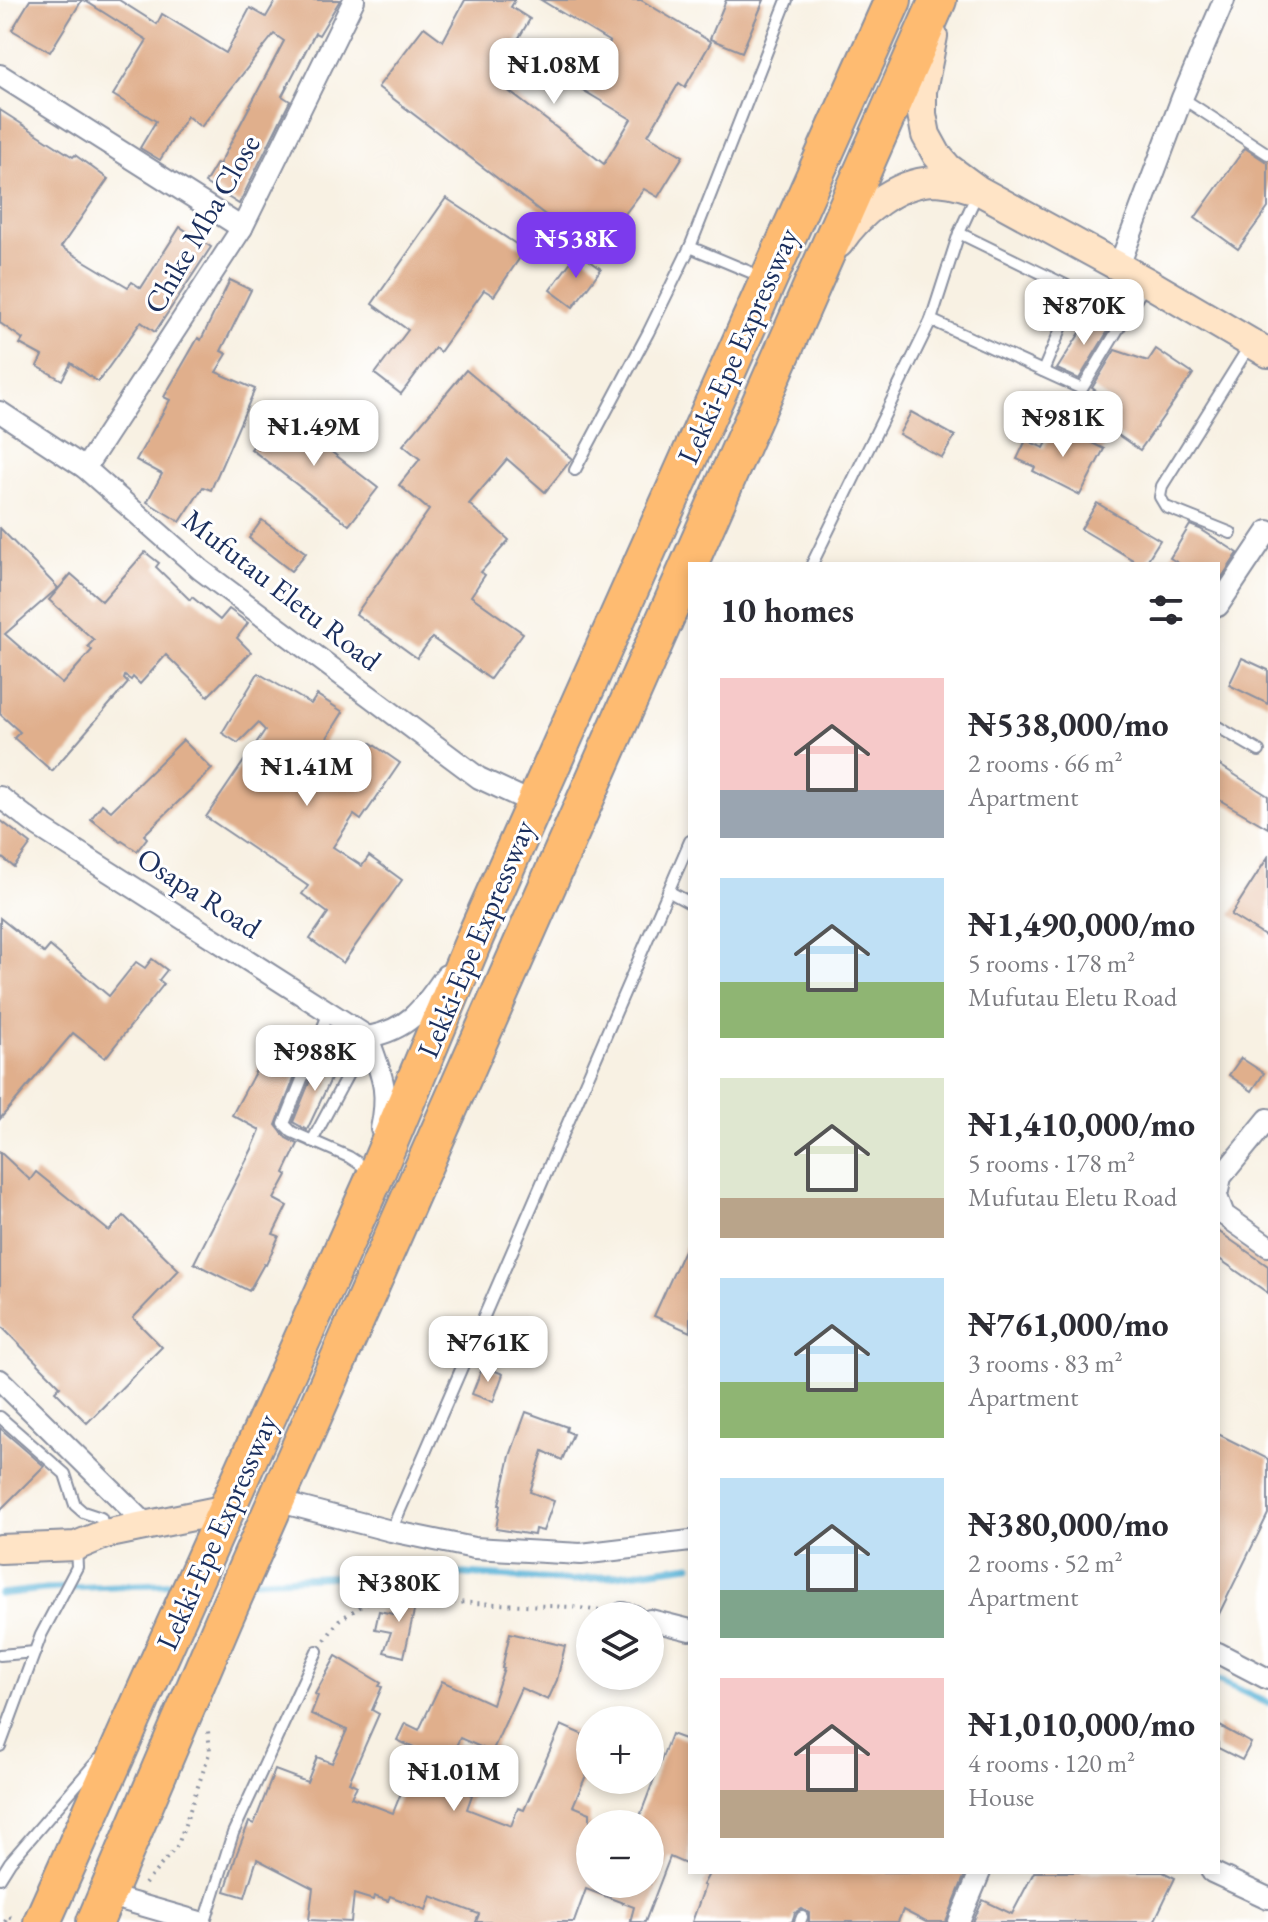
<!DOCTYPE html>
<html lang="en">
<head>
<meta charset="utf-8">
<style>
	body { margin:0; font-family:"EB Garamond",serif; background:#f2f2f3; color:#2b2b33; height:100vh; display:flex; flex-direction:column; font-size:30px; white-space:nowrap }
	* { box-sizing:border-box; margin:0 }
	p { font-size:26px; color:#7c7c81 }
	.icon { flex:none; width:44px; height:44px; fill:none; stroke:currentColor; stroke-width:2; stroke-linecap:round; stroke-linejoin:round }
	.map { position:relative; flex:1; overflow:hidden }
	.details { position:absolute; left:688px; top:562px; width:532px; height:1312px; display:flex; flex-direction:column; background:#fff; border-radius:0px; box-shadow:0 4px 12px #0003 }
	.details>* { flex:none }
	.tools { position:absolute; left:576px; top:1602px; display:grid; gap:16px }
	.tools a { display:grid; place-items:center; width:88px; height:88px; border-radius:50%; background:#fff; box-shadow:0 4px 12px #0003; font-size:40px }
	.price { position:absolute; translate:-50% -68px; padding:0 18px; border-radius:16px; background:#fff; color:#222; font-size:26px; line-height:52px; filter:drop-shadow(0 2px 4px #0008) }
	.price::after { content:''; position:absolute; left:50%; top:48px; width:24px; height:18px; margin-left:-12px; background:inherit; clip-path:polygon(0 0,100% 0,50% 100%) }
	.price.active { background:#7c3aed; color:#fff }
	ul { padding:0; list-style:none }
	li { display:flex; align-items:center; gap:24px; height:200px; padding:0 32px }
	li span { display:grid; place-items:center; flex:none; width:224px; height:160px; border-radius:0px; color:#555 }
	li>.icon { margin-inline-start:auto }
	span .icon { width:96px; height:96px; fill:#fffc; stroke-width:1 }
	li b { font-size:34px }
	h2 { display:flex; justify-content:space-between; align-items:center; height:96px; padding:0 32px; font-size:34px }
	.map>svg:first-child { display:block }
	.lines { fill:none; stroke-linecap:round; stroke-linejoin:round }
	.stream { stroke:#5ab3d7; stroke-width:7 }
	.building { fill:#e0af8c }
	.lane-casing { stroke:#8a90a0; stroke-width:14 }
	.street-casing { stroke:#8a90a0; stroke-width:24 }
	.secondary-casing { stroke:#8a90a0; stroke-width:32 }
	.highway-casing { stroke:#8a90a0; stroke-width:40 }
	.path { stroke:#8a90a0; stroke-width:4; stroke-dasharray:2 6; stroke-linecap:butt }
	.lane { stroke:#fff; stroke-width:10 }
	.street { stroke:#fff; stroke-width:20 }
	.secondary { stroke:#ffe4c6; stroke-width:28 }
	.highway { stroke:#febb71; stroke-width:36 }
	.labels { text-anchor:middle; stroke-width:6; stroke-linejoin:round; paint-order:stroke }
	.street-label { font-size:30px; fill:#1b2f5e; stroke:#fff }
</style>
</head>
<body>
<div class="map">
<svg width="1268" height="1922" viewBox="0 0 1268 1922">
	<rect width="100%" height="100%" fill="#fff"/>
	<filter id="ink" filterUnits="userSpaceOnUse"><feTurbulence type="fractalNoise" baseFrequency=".0125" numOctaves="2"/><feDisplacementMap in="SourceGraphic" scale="16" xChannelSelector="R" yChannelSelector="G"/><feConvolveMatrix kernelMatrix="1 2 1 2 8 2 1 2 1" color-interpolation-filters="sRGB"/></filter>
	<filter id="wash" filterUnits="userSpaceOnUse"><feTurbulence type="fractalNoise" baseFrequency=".006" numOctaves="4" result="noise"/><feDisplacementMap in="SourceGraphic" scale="32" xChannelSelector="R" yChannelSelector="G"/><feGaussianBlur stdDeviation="1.8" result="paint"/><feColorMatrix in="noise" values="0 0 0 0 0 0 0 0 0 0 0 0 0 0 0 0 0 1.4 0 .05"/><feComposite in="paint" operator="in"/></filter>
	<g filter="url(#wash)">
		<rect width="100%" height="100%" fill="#f8f1e3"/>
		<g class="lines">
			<g class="stream">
				<polyline points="254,1580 433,1572 573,1581 690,1565"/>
				<polyline points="0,1594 45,1589 182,1583"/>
				<polyline points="1218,1680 1268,1703"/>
			</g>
		</g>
		<g id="blocks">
			<g class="building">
				<polygon points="30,0 82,0 50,52 12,30"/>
				<polygon points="84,0 119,0 157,24 162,14 226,53 250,8 266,17 276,0 340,0 319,35 315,33 282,96 290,101 239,204 205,183 217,163 219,165 284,41 274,34 201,127 187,116 160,160 140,148 156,121 113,95 147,40"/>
				<polygon points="465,0 515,0 511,7 530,19 494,80 604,164 631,119 581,89 610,42 541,0 641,0 711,42 685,87 679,83 648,135 683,156 658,197 644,189 595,253 378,87 424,27 443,41"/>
				<polygon points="726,0 764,0 742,52 710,39"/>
				<polygon points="0,110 73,157 75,155 108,179 61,247 128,287 132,282 141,288 180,227 211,247 155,332 141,322 98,382 71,363 62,380 37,366 42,356 20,344 23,339 0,323"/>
				<polygon points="1245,148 1268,163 1268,208 1238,249 1195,218"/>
				<polygon points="446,198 525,250 494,296 484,290 440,352 435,348 401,394 375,374 408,330 372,304"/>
				<polygon points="578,252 601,269 573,307 550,290"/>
				<polygon points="230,280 251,290 221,351 227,354 216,372 255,389 211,490 203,487 180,522 147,502 162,474 136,460 170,400 164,397 198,338 201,340"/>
				<polygon points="1092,314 1111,326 1079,379 1057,369"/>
				<polygon points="1156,349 1193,374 1140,450 1105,426 1118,406 1092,388 1115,350 1148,361"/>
				<polygon points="466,370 572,459 545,492 507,459 469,504 509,540 481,572 485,575 471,596 523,633 490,679 432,638 417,658 356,614 429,510 399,485 420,459 403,445"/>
				<polygon points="280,412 378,488 349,525 251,449"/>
				<polygon points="911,412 955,436 942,458 899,434"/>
				<polygon points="1056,425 1104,449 1080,495 1033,471 1035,467 1017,459 1026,440 1044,448"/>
				<polygon points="1097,503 1160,540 1145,564 1140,564 1081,529"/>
				<polygon points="262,520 306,553 291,571 249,538"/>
				<polygon points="1190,525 1200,529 1238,553 1218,583 1218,564 1180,564 1170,558"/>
				<polygon points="0,528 58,588 5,634 62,684 92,650 88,646 94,640 49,600 71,574 102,601 145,552 159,563 156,567 190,600 192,597 220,620 229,609 248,623 237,638 251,652 208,696 166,655 140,684 133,677 131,680 125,676 124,679 128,683 52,771 14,738 20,732 0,714"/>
				<polygon points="1242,658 1268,670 1268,704 1229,685"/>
				<polygon points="258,673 311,704 317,695 343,712 317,754 350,774 371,743 400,763 361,820 354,815 333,847 362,866 369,856 402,880 343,963 310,939 328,913 302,894 308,886 206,817 265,730 258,723 238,743 222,733"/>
				<polygon points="183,740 212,769 144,835 147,838 137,851 122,841 121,842 91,819 102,804 111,811"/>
				<polygon points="1218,764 1268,796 1268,828 1218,799"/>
				<polygon points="0,820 31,844 14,867 0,856"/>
				<polygon points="1268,857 1268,938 1231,915"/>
				<polygon points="0,918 44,953 50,946 109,996 136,962 145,968 152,959 167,970 159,980 164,984 105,1058 73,1033 0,1119"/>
				<polygon points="322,1057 338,1064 307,1130 293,1122 311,1078 312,1079"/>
				<polygon points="1241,1058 1264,1073 1252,1091 1229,1075"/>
				<polygon points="262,1059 289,1073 292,1068 297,1071 276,1125 286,1138 298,1144 284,1173 287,1175 274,1199 287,1206 273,1234 279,1236 266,1265 264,1264 249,1291 194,1263 252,1149 260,1130 232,1115"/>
				<polygon points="0,1152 30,1180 36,1172 109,1231 124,1216 179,1270 133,1318 162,1347 87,1423 55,1391 60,1386 0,1325"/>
				<polygon points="1218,1231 1268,1266 1268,1293 1218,1258"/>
				<polygon points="690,1237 690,1332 654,1316"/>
				<polygon points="483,1366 503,1374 493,1402 472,1394"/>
				<polygon points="526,1412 567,1427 566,1431 573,1434 562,1460 543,1451 530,1492 554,1501 543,1531 535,1529 534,1535 496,1529 500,1505 499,1505 510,1456"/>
				<polygon points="0,1428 44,1466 0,1510"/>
				<polygon points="1218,1434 1268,1459 1268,1514 1218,1616"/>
				<polygon points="409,1585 419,1588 404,1657 384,1652 391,1632 375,1629 379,1611 398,1615"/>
				<polygon points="510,1633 565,1646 557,1680 548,1700 521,1688 492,1752 460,1738 438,1781 472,1795 467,1809 511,1826 518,1808 524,1810 561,1725 590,1738 590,1766 573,1806 590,1813 590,1884 650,1884 650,1824 637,1824 671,1734 690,1741 690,1866 670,1857 645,1922 630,1922 634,1907 586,1889 574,1922 476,1922 479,1914 431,1896 426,1910 390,1896 388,1901 374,1896 373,1900 354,1894 351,1922 309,1920 313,1888 257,1859 245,1897 225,1891 237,1853 249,1822 254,1824 275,1770 307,1782 317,1757 332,1763 347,1730 311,1714 318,1696 315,1694 336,1656 381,1683 379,1686 382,1687 372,1710 379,1714 349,1782 357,1786 351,1797 393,1813 418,1750 397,1740 405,1723 419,1730 442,1681 492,1704 504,1668 502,1668"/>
				<polygon points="1218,1725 1251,1743 1242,1760 1218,1748"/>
				<polygon points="710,1872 966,1872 946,1922 926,1922 903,1910 898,1922 809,1922 809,1913 802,1909 795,1913 792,1922 692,1922 705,1886 703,1885"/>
				<polygon points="1034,1872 1163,1872 1175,1878 1154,1922 973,1922 983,1900 1012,1914"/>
			</g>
		</g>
	</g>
	<g filter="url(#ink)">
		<use href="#blocks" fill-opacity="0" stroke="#8a90a0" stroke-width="2"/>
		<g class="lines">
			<g class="lane-casing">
				<g id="lane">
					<polyline points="1182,98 1268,154"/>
					<polyline points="959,233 1127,315"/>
					<polyline points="690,247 762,277"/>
					<polyline points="931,320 1082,389 1146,283"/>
					<polyline points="1043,371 1077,291"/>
					<polyline points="575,470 648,333 690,247 787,0"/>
					<polyline points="1231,533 1166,507 1160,497 1162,486 1250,345"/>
					<polyline points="812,564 931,320 959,233 977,194"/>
					<polyline points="1218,727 1259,751"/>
					<polyline points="668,891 690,903"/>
					<polyline points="329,1012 284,1124 292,1132 349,1157 372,1172"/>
					<polyline points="312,1141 368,1037"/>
					<polyline points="0,1417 65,1474 75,1505 83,1512 101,1518 105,1533"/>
					<polyline points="391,1531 690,841"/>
					<polyline points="0,1655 35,1652"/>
					<polyline points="0,1746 41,1635 77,1567 76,1548"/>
					<polyline points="0,1878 10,1862 98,1760"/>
					<polyline points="205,1922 233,1833 317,1651"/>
					<polyline points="800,1922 802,1917"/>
				</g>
			</g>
			<g class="street-casing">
				<g id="street">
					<polyline points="0,75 242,228"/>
					<polyline points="1119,266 1182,98 1224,0"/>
					<polyline points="0,412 85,468 201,570 479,778 535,804"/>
					<polyline points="85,468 242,228 354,0"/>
					<polyline points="1218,606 1268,531"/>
					<polyline points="0,797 39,827 368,1037"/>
					<path d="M 368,1037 C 410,1029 423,1008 446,975"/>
					<path d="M 368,1037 C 381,1075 390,1088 381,1129"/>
					<polyline points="1218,1191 1221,1177 1268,1119"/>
					<polyline points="1218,1199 1224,1215 1268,1246"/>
					<polyline points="0,1380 148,1526"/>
					<polyline points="276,1501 391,1531 474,1548 581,1554 690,1541"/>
					<polyline points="622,1613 634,1616"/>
					<polyline points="650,1620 690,1630"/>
					<polyline points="1218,1653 1268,1679"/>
					<polyline points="1212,1872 1268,1898"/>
					<polyline points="106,1895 200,1922"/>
					<polyline points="959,1922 980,1872"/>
				</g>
			</g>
			<g class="secondary-casing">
				<g id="secondary">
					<polyline points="933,36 922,91 922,114 926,135 937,155 948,168 978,190 1147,282 1268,353"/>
					<path d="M 839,243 C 859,213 895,183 933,181 C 946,181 958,184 970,188"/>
					<polyline points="0,1549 76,1546 105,1534 227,1509"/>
				</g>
			</g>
			<g class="highway-casing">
				<g id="highway">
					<polyline points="42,1922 373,1181 476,935 893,0"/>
					<polyline points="95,1922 224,1619 938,0"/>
				</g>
			</g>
			<g class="path">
				<polyline points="325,1640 339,1620 368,1602 424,1601 572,1607 601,1611"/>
				<polyline points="145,1884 178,1845 210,1751 208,1731"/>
				<polyline points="5,1922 8,1916 15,1919"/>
			</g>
			<use href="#lane" class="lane"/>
			<use href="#street" class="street"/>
			<use href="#secondary" class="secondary"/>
			<use href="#highway" class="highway"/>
		</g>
	</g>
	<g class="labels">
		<g class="street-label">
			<text transform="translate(202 224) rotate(-60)" y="10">Chike Mba Close</text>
			<text transform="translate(738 346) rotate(-66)" y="10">Lekki-Epe Expressway</text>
			<text transform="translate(282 590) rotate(38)" y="10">Mufutau Eletu Road</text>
			<text transform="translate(199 893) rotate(33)" y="10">Osapa Road</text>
			<text transform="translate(476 939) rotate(-67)" y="10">Lekki-Epe Expressway</text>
			<text transform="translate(217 1532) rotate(-66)" y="10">Lekki-Epe Expressway</text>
		</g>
	</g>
</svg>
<div class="tools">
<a><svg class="icon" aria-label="layers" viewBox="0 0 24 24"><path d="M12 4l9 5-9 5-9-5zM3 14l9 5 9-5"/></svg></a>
<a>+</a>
<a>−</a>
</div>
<b class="price" style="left:554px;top:106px">₦1.08M</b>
<b class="price active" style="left:576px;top:280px">₦538K</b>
<b class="price" style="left:1084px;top:347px">₦870K</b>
<b class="price" style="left:1063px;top:459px">₦981K</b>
<b class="price" style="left:314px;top:468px">₦1.49M</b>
<b class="price" style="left:307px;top:808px">₦1.41M</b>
<b class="price" style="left:315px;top:1093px">₦988K</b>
<b class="price" style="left:488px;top:1384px">₦761K</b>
<b class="price" style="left:399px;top:1624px">₦380K</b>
<b class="price" style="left:454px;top:1813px">₦1.01M</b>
<section class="details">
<h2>10 homes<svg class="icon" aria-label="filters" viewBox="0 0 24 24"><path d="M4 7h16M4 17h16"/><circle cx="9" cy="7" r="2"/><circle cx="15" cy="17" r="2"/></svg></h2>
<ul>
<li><span style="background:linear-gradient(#f6c9c9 70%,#9aa5b1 0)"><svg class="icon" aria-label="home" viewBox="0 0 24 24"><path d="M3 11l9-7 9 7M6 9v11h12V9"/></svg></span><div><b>₦538,000/mo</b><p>2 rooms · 66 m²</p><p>Apartment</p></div></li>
<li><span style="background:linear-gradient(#bfe0f5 65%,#8fb573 0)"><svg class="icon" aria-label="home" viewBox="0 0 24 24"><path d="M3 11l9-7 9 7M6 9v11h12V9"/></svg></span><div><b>₦1,490,000/mo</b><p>5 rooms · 178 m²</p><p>Mufutau Eletu Road</p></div></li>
<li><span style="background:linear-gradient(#dfe7d0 75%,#b9a48a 0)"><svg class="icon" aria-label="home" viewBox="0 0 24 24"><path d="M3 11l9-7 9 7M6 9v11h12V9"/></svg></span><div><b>₦1,410,000/mo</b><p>5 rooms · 178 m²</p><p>Mufutau Eletu Road</p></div></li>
<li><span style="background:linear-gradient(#bfe0f5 65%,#8fb573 0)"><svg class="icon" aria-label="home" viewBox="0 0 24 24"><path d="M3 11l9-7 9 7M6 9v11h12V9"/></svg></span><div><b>₦761,000/mo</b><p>3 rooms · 83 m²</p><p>Apartment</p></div></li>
<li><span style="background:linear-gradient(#bfe0f5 70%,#7fa58c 0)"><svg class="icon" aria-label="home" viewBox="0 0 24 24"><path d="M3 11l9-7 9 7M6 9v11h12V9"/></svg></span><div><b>₦380,000/mo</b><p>2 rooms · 52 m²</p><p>Apartment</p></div></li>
<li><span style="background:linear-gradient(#f6c9c9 70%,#b9a48a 0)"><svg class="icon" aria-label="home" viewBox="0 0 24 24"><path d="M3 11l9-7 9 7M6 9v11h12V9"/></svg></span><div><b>₦1,010,000/mo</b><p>4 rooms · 120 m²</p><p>House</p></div></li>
</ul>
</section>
</div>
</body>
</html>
